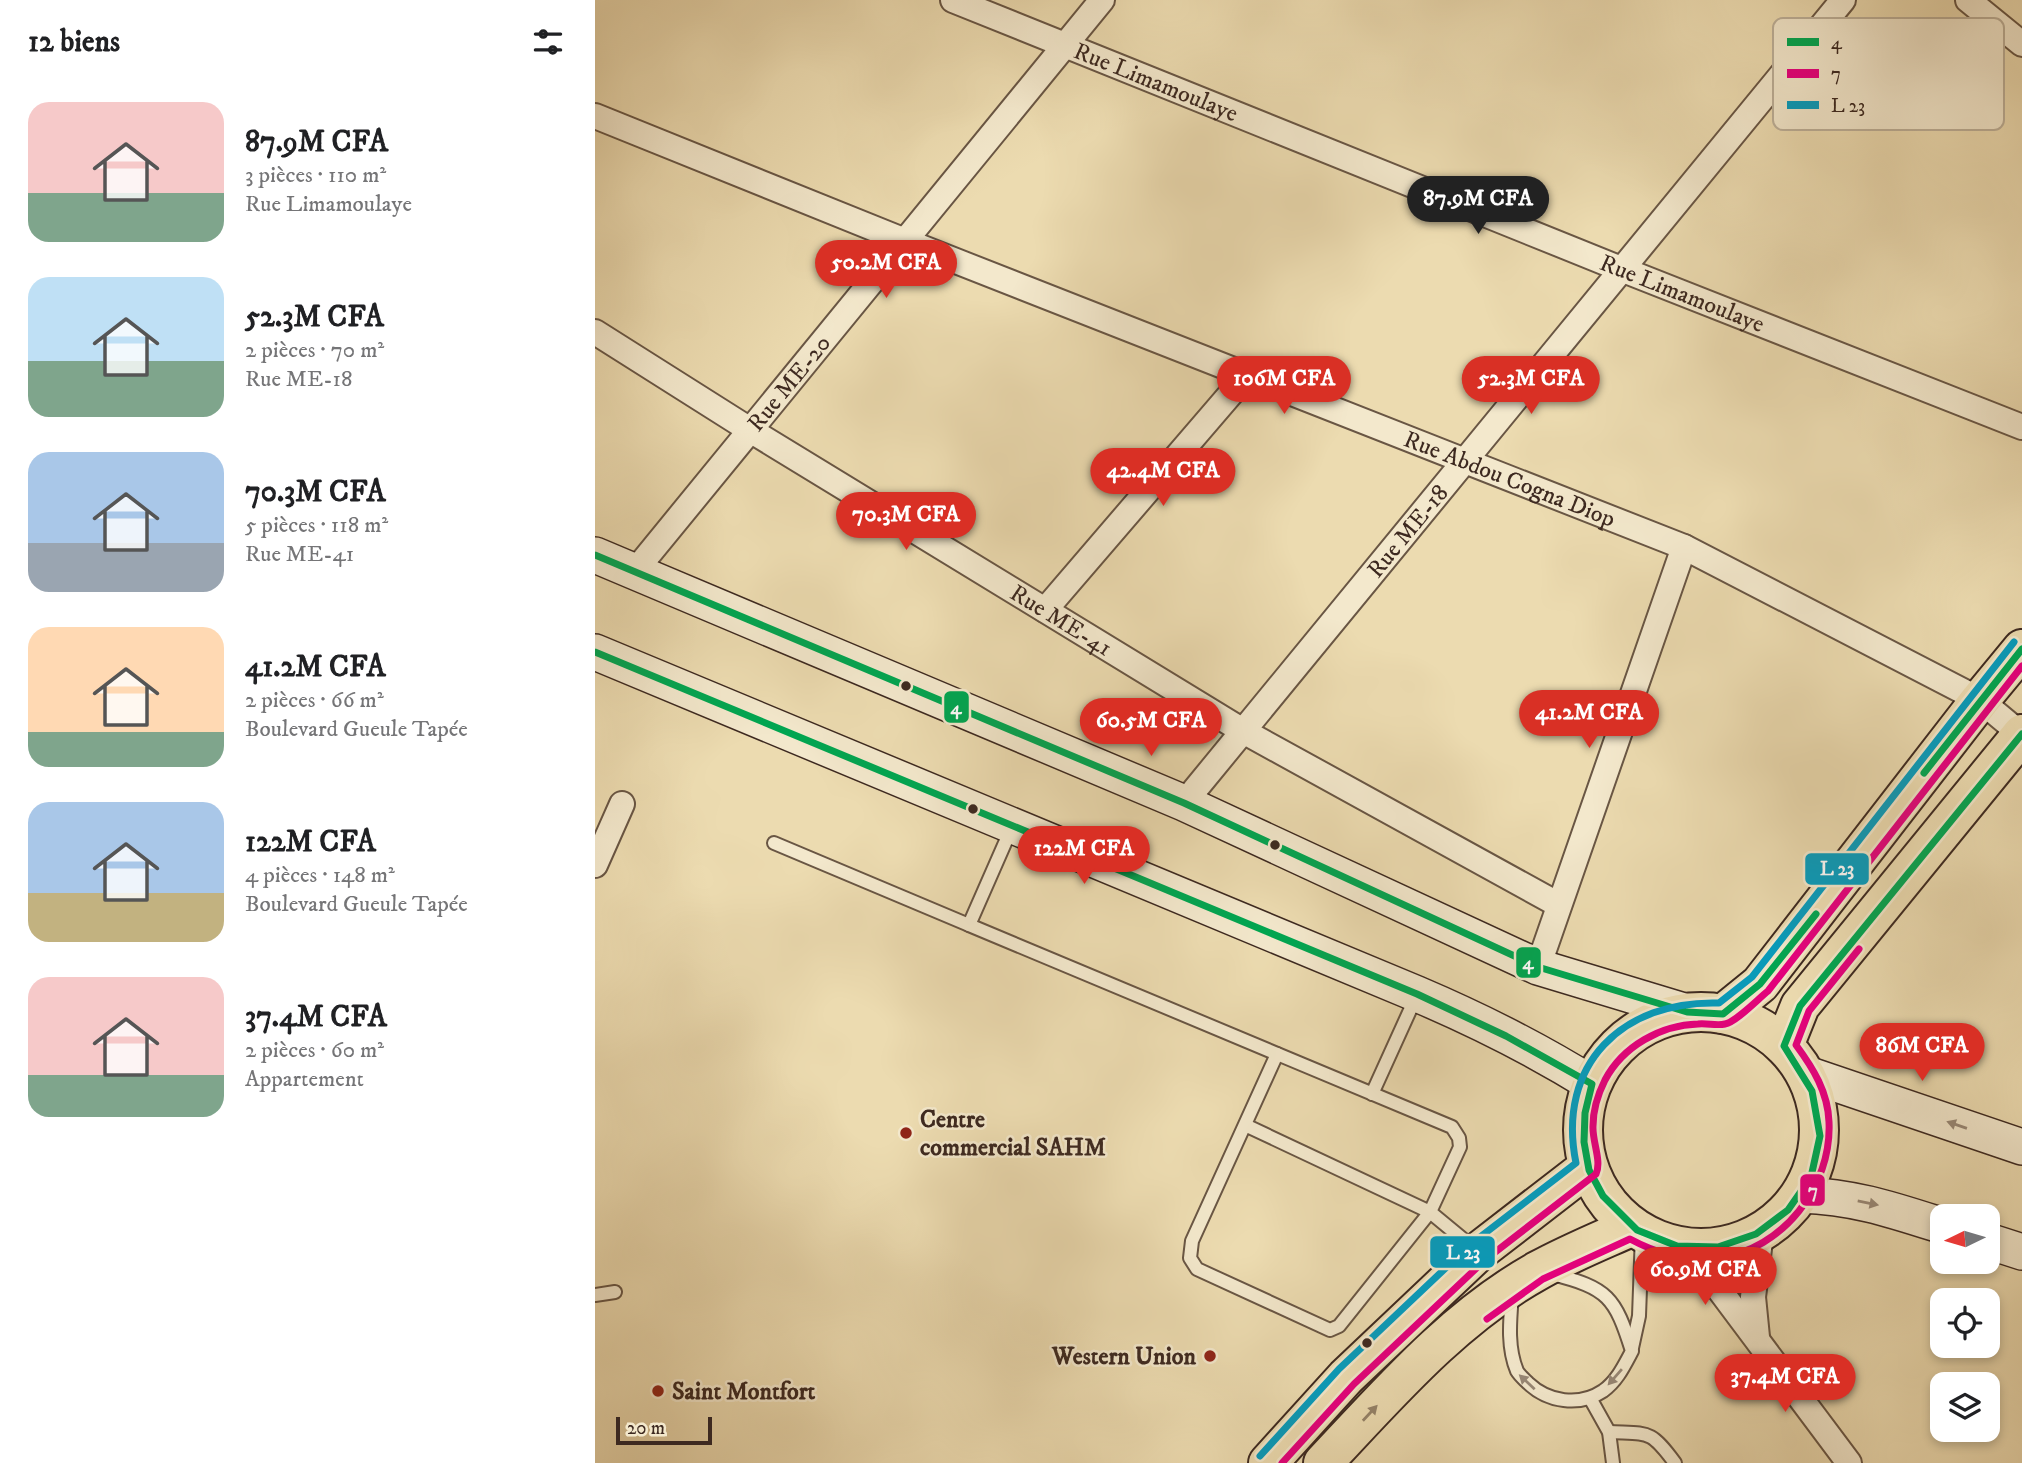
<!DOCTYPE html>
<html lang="fr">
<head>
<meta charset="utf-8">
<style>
	body { margin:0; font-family:"IM FELL DW Pica",serif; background:#f2f2f2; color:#202124; height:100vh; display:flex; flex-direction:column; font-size:26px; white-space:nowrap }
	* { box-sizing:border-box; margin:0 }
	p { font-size:23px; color:#757577 }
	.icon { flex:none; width:38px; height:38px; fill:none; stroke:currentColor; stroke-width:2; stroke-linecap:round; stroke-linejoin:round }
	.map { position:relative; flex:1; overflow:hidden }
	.sheet { display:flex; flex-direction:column; background:#fff; width:595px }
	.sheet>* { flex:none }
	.needle { width:46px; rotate:265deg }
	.fabs { position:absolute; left:1335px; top:1204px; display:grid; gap:14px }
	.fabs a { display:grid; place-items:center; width:70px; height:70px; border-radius:14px; background:#fff; box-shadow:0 4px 10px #0003; font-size:35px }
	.scale { position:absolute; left:21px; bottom:18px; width:96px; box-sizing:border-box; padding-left:7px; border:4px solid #3d2920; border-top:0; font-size:19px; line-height:24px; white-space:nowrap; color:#3d2920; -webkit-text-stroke:5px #f3e8cc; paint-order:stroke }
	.price { position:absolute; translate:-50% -60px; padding:0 16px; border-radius:24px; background:#d93025; color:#fff; font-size:23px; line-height:46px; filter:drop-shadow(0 2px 4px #0008) }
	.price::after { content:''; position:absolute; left:50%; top:42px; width:21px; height:16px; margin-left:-10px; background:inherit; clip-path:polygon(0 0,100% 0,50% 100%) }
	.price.on { background:#222; color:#fff }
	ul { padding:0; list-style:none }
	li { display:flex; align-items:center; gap:21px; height:175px; padding:0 28px }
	li span { display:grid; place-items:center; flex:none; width:196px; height:140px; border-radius:21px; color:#555 }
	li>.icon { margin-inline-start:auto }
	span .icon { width:84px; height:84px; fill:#fffc; stroke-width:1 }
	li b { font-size:30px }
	h2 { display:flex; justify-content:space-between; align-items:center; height:84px; padding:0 28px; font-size:30px }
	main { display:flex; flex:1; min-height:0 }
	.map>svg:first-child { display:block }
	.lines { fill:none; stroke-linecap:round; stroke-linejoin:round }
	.lane-casing { stroke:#695644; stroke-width:16 }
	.street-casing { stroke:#695644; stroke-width:28 }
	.secondary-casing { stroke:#3d2920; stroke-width:38 }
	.primary-casing { stroke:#3d2920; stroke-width:42 }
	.lane { stroke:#f3e8cc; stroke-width:12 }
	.street { stroke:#f3e8cc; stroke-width:24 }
	.secondary { stroke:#f3e8cc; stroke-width:35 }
	.primary { stroke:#ecdbb0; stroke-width:38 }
	.bus-1-casing { stroke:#f3e8cc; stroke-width:12 }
	.bus-2-casing { stroke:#f3e8cc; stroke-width:12 }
	.bus-3-casing { stroke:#f3e8cc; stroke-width:12 }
	.bus-1 { stroke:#00a651; stroke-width:7 }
	.bus-2 { stroke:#e5007d; stroke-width:7 }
	.bus-3 { stroke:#069cbd; stroke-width:7 }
	.oneway { fill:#988876 }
	.oneway2 { fill:#948268 }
	.bus-dot { fill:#3d2920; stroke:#f3e8cc; stroke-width:2.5 }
	.poi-dot { fill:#8f2418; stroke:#f3e8cc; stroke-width:2.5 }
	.labels { text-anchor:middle; stroke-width:5; stroke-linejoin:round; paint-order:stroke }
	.street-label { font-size:24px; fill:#3d2920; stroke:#f3e8cc }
	.poi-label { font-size:24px; font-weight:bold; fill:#3d2920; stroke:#f3e8cc; text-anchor:start }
	.key { fill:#f3e8cc; stroke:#bcaf98; stroke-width:2 }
	.key-label { font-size:19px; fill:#3d2920 }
	.line-badge { stroke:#f3e8cc; stroke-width:2.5 }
	.badge-label { font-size:19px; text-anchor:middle; font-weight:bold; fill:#fff }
</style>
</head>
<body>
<main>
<section class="sheet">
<h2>12 biens<svg class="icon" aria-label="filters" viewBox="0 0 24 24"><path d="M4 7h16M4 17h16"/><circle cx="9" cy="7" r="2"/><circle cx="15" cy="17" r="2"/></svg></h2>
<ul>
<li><span style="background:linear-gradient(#f6c9c9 65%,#7fa58c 0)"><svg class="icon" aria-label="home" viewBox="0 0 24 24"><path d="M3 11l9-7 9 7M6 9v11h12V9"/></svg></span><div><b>87.9M CFA</b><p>3 pièces · 110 m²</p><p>Rue Limamoulaye</p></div></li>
<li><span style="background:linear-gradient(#bfe0f5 60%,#7fa58c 0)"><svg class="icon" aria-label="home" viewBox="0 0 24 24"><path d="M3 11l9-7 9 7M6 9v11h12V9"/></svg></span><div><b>52.3M CFA</b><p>2 pièces · 70 m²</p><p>Rue ME-18</p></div></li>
<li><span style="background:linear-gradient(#a9c7e8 65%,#9aa5b1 0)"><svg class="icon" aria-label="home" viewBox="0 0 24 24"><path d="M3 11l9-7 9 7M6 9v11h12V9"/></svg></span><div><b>70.3M CFA</b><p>5 pièces · 118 m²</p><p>Rue ME-41</p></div></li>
<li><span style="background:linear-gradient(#ffd9b3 75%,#7fa58c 0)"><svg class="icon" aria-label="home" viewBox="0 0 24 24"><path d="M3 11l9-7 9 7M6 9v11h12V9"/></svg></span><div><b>41.2M CFA</b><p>2 pièces · 66 m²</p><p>Boulevard Gueule Tapée</p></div></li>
<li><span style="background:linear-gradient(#a9c7e8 65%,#c2b280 0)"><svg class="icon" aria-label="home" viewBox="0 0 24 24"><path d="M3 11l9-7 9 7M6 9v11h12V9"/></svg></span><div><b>122M CFA</b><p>4 pièces · 148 m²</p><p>Boulevard Gueule Tapée</p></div></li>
<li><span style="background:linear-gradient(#f6c9c9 70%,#7fa58c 0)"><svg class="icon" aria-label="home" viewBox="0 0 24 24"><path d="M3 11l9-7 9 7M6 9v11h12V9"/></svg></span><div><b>37.4M CFA</b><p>2 pièces · 60 m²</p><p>Appartement</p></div></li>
</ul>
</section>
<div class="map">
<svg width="1427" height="1463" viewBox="0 0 1427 1463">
	<rect width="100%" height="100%" fill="#ecdbb0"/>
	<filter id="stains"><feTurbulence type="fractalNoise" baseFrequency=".00286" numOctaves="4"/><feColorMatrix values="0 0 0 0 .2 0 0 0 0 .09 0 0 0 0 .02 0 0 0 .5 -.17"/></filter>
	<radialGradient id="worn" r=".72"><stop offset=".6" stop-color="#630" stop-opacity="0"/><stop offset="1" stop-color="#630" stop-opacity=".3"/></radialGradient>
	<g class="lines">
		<g class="lane-casing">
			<g id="lane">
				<polyline points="417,827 374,925 857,1127 864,1138 865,1147 835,1212 881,1250"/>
				<polyline points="179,843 374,925"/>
				<polyline points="777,1094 821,997"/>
				<polyline points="650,1125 835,1212 744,1326 735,1330 602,1269 595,1258 597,1241 682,1054"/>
				<polyline points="0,1295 20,1292"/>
				<path d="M 917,1295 C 915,1320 912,1347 922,1371 C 925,1376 929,1379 933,1383 C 953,1402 984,1407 1008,1391 C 1022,1381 1029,1366 1037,1351 C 1020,1297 1013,1288 957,1274"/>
				<polyline points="1037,1348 1044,1316 1047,1234"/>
				<polyline points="995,1398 1014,1432 1018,1463"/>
				<path d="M 1014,1432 C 1054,1434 1055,1429 1080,1463"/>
			</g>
		</g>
		<g class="street-casing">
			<g id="street">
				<path id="s1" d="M 358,0 L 1026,269 L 1427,427"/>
				<polyline points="1373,0 1427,44"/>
				<path id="s2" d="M 0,116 L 310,241 L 1089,547 L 1385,700 L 1427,735"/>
				<path id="s3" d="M 0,332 L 155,430 L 648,731 L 964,905"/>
				<path id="s4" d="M 40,571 L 507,0"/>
				<polyline points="450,610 651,376"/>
				<path id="s5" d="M 589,803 L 1248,0"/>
				<polyline points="0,865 27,804"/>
				<polyline points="943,967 1089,547"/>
				<polyline points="1094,1249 1254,1463"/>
				<polyline points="1162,1337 1158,1297 1166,1233"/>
			</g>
		</g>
		<g class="secondary-casing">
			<g id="secondary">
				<polyline points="0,555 589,803 943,967 1092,1012"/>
				<path d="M 0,652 L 822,994 C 883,1020 941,1049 997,1084"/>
				<polyline points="1209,1073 1427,1147"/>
				<path d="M 1205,1195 C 1260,1197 1295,1209 1348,1226"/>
				<polyline points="1393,1241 1427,1252"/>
			</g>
		</g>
		<g class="primary-casing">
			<g id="primary">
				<circle cx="1106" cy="1130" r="118"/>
				<polyline points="1128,1014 1165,984 1385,700 1427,649"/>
				<polyline points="1189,1046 1205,1006 1427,734"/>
				<polyline points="673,1463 751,1377 883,1252 993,1167"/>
				<path d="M 728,1463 C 793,1394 859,1317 944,1270 C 973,1254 1005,1241 1036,1227"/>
			</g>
		</g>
		<use href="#lane" class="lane"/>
		<use href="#street" class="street"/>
		<use href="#secondary" class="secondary"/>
		<use href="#primary" class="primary"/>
		<g class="bus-1-casing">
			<g id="bus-1">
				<polyline points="0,555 589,803 943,967 1092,1012 1128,1014 1165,984 1221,914"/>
				<polyline points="0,652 822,994 911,1036 997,1084 990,1113 989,1142 994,1170 1008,1196 1042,1230 1082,1246 1123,1247 1161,1234 1193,1210 1216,1177 1225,1136 1217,1091 1189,1046 1205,1006 1427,734"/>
				<polyline points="1329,773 1427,649"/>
			</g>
		</g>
		<g class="bus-2-casing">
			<g id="bus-2">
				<path d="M 892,1319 L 948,1279 L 1035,1239 C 1063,1254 1091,1262 1123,1258 C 1188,1250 1237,1186 1234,1122 C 1233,1092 1218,1068 1201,1045 L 1214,1011 L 1264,949"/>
				<path d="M 687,1463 L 759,1384 L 890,1260 L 1001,1174 C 1007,1161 997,1141 998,1126 C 998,1111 1003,1094 1010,1080 C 1028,1046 1066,1025 1103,1024 C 1112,1023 1122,1026 1130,1024 C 1141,1022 1163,999 1173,991 L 1427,666"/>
			</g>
		</g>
		<g class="bus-3-casing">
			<path id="bus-3" d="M 665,1456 L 744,1369 L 876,1244 L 981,1163 C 961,1064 1028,1000 1124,1003 L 1157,977 L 1419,642"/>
		</g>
		<use href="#bus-1" class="bus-1"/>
		<use href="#bus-2" class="bus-2"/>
		<use href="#bus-3" class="bus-3"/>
	</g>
	<defs><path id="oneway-solid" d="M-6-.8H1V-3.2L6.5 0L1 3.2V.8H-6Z" transform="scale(1.75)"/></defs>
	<g class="oneway">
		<use href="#oneway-solid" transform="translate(1362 1125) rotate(-161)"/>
		<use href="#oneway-solid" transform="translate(1273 1203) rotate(11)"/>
		<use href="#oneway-solid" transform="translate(1020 1377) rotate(131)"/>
		<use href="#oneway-solid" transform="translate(932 1382) rotate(-137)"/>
	</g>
	<use class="oneway2" href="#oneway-solid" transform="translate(775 1413) rotate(-47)"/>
	<g class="bus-dot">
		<circle cx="311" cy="686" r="6"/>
		<circle cx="378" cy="809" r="6"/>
		<circle cx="680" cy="845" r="6"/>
		<circle cx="772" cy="1343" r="6"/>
	</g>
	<g class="poi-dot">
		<circle cx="311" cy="1133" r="7"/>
		<circle cx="615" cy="1356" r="7"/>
		<circle cx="63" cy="1391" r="7"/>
	</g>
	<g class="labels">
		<g class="street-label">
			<text dy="8" stroke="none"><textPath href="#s1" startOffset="219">Rue Limamoulaye</textPath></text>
			<text dy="8" stroke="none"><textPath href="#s1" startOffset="786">Rue Limamoulaye</textPath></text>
			<text dy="8" stroke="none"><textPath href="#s4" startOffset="243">Rue ME-20</textPath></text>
			<text dy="8" stroke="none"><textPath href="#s2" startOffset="984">Rue Abdou Cogna Diop</textPath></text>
			<text dy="8" stroke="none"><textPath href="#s5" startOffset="352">Rue ME-18</textPath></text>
			<text dy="8" stroke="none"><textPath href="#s3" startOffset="548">Rue ME-41</textPath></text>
		</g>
		<g class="poi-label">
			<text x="325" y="1127">Centre<tspan x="325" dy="28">commercial SAHM</tspan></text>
			<text x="601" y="1364" text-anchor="end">Western Union</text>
			<text x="77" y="1399">Saint Montfort</text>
		</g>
	</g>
	<rect x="1178" y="18" width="231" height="112" rx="10" class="key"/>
	<rect x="1192" y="38" width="32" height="8" fill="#00a651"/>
	<rect x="1192" y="69" width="32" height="9" fill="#e5007d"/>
	<rect x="1192" y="101" width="32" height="8" fill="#069cbd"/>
	<g class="key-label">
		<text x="1236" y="49">4</text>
		<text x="1236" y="80">7</text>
		<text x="1236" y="112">L 23</text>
	</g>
	<g class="line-badge">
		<rect x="348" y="690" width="27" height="34" rx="7" fill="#00a651"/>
		<rect x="1209" y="852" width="66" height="34" rx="7" fill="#069cbd"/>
		<rect x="920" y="946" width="27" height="33" rx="7" fill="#00a651"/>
		<rect x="1204" y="1173" width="27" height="34" rx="7" fill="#e5007d"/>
		<rect x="834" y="1235" width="67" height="34" rx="7" fill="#069cbd"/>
	</g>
	<g class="badge-label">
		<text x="361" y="714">4</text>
		<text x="1242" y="875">L 23</text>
		<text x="933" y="969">4</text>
		<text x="1218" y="1197">7</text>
		<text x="868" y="1259">L 23</text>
	</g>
	<rect width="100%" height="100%" filter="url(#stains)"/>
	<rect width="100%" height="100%" fill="url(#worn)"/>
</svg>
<div class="fabs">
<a><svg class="needle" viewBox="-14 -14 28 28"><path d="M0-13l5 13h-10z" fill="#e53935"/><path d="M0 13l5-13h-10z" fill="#757577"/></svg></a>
<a><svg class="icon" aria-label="locate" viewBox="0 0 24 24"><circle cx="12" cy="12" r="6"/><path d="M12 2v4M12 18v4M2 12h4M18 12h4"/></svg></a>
<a><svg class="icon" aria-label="layers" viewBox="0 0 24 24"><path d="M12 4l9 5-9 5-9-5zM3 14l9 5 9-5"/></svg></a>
</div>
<div class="scale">20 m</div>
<b class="price on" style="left:883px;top:236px">87.9M CFA</b>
<b class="price" style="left:291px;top:300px">50.2M CFA</b>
<b class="price" style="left:689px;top:416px">106M CFA</b>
<b class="price" style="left:936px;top:416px">52.3M CFA</b>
<b class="price" style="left:568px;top:508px">42.4M CFA</b>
<b class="price" style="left:311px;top:552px">70.3M CFA</b>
<b class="price" style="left:994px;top:750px">41.2M CFA</b>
<b class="price" style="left:556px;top:758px">60.5M CFA</b>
<b class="price" style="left:489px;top:886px">122M CFA</b>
<b class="price" style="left:1327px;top:1083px">86M CFA</b>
<b class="price" style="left:1110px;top:1307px">60.9M CFA</b>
<b class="price" style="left:1190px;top:1414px">37.4M CFA</b>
</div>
</main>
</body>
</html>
